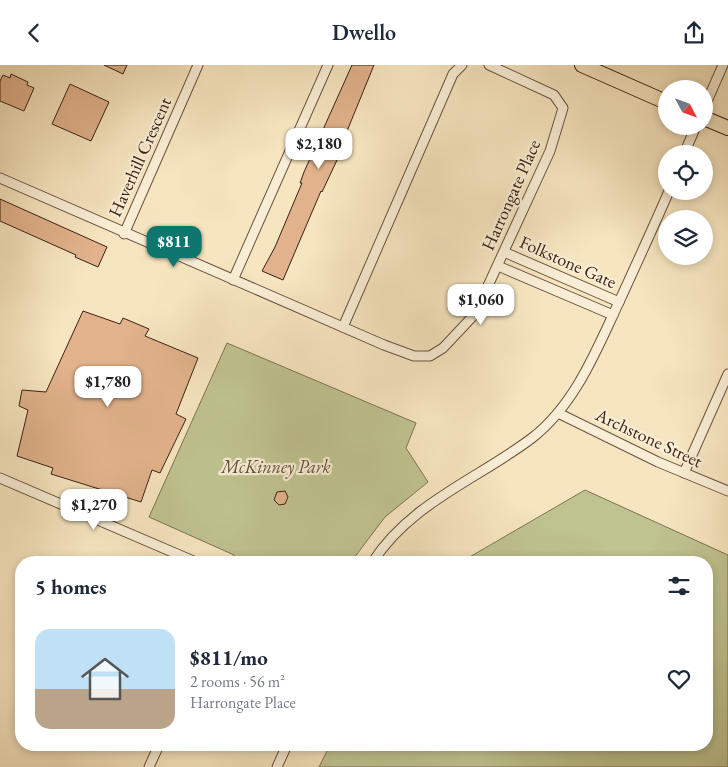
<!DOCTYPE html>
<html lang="en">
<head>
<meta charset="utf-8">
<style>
	body { margin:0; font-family:"EB Garamond",serif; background:#f6f6f7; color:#1f2937; height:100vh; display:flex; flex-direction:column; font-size:19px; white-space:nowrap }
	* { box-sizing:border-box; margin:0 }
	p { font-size:16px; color:#747a83 }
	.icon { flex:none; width:28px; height:28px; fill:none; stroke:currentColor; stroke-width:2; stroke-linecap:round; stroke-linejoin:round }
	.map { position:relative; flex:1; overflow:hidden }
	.panel { position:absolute; left:15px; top:491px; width:698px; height:195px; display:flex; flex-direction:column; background:#fff; border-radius:20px; box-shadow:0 2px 8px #0003 }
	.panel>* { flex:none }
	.needle { width:32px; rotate:131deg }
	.fabs { position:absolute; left:658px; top:15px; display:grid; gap:10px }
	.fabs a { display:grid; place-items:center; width:55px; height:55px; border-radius:50%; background:#fff; box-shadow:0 2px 8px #0003; font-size:25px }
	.price { position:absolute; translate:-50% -42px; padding:0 11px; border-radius:10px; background:#fff; color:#222; font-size:16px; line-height:32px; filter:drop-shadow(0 1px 2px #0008) }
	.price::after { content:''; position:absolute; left:50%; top:30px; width:15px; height:11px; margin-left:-8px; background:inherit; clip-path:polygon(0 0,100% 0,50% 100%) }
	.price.on { background:#0f766e; color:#fff }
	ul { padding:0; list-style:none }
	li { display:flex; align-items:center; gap:15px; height:125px; padding:0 20px }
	li span { display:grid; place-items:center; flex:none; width:140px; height:100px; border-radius:15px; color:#555 }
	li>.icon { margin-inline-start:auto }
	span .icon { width:60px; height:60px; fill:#fffc; stroke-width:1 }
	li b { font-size:21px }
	h2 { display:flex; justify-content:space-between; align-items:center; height:60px; padding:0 20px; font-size:21px }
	header { display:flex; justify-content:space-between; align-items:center; height:65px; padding:0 20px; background:#fff; font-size:22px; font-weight:600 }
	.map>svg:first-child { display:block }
	.green { fill:#bfc390; stroke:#7e7253 }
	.building { fill:#e1b28b; stroke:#3c2116 }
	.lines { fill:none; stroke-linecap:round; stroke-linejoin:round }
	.minor-casing { stroke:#6a5240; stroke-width:11 }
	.primary-casing { stroke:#3c2116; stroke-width:16 }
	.minor { stroke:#f9eed5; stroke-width:9 }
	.primary { stroke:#f6e5bf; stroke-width:14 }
	.labels { text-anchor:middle; stroke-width:4.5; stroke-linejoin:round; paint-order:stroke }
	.street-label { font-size:18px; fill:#3c2116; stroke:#f9eed5 }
	.park-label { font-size:18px; font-style:italic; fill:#63523b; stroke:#f9eed5 }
</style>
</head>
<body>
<header><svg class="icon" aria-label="back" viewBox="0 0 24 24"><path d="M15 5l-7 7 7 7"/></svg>Dwello<svg class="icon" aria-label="share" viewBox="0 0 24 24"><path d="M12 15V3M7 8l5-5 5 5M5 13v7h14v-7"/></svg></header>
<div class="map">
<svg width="728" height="702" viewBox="0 0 728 702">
	<rect width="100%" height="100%" fill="#f6e5bf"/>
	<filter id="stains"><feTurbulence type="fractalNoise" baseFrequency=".004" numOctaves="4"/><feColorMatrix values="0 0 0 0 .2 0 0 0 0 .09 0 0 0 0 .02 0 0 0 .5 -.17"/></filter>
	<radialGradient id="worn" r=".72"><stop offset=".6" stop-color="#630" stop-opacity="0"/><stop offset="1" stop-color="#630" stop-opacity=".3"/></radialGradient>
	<g class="green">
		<polygon points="227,278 416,358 406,383 428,417 385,452 351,497 251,497 234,492 234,490 149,452"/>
		<polygon points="585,425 728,490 728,702 319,702 330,680 706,680 706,498 461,497"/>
	</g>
	<g class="building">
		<polygon points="104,0 127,0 123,9"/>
		<polygon points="352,0 374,0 336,93 338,93 322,127 321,126 283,215 262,206 275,182 302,118 300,118 304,107"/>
		<polygon points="11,9 28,17 27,20 34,23 24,46 0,36 0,16 3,10 10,13"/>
		<polygon points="70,19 109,37 91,76 52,59"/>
		<polygon points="0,134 107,182 98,202 75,192 76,190 0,156"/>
		<polygon points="83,246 120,259 123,253 149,264 145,271 198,293 176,349 186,354 160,408 152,405 141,437 51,409 53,403 17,391 28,345 19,341 22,325 46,327"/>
		<polygon points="285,426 288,432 285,439 279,440 274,435 277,427"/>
	</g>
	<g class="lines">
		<g class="minor-casing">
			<g id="minor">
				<polyline points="704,43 723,0"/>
				<polyline points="684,89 696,61"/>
				<polyline points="0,113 384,280 414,291 430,291 443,283 475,249 550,86 563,43 554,30 489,0"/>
				<polyline points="124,169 198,0"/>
				<polyline points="504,187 619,237"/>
				<polyline points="498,201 613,250"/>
				<polyline points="233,215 328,0"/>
				<polyline points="343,262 453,9 462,0"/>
				<polyline points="558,348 658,397 728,426"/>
				<polyline points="684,408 728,309"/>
				<polyline points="0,413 198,498"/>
				<path d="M 372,498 C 410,438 478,414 532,373 C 575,340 597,284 619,237 C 636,200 653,163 669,126"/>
				<polyline points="149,702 159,680"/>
				<polyline points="277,702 287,680"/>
			</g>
		</g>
		<g class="primary-casing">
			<g id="primary">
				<polyline points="582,0 666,37"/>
				<polyline points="704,53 728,63"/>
			</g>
		</g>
		<use href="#minor" class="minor"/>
		<use href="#primary" class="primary"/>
	</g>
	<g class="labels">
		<g class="street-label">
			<text transform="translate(140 92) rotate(-66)" y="6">Haverhill Crescent</text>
			<text transform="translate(511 130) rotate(-66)" y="6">Harrongate Place</text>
			<text transform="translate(568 197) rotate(24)" y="6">Folkstone Gate</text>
			<text transform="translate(649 373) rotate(25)" y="6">Archstone Street</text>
		</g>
		<g class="park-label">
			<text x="276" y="408">McKinney Park</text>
		</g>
	</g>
	<rect width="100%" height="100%" filter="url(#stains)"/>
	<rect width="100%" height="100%" fill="url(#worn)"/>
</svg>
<div class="fabs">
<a><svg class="needle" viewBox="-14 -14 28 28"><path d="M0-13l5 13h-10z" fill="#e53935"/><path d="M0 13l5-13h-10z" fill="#747a83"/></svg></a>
<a><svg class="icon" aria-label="locate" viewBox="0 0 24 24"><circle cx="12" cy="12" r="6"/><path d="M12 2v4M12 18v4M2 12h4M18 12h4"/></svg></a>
<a><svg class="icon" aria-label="layers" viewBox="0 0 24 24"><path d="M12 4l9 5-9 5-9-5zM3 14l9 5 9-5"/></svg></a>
</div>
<b class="price" style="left:319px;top:105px">$2,180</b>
<b class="price on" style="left:174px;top:203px">$811</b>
<b class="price" style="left:481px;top:261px">$1,060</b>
<b class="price" style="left:108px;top:343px">$1,780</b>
<b class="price" style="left:94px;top:466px">$1,270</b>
<section class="panel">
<h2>5 homes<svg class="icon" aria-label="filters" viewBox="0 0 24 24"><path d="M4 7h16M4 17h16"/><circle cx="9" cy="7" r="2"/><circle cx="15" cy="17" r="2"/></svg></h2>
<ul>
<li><span style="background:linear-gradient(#bfe0f5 60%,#b9a48a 0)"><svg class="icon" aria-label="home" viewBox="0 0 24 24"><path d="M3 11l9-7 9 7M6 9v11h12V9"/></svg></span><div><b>$811/mo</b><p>2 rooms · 56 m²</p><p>Harrongate Place</p></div><svg class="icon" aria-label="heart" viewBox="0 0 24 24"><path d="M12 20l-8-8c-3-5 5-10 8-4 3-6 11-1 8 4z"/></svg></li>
</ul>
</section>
</div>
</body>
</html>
